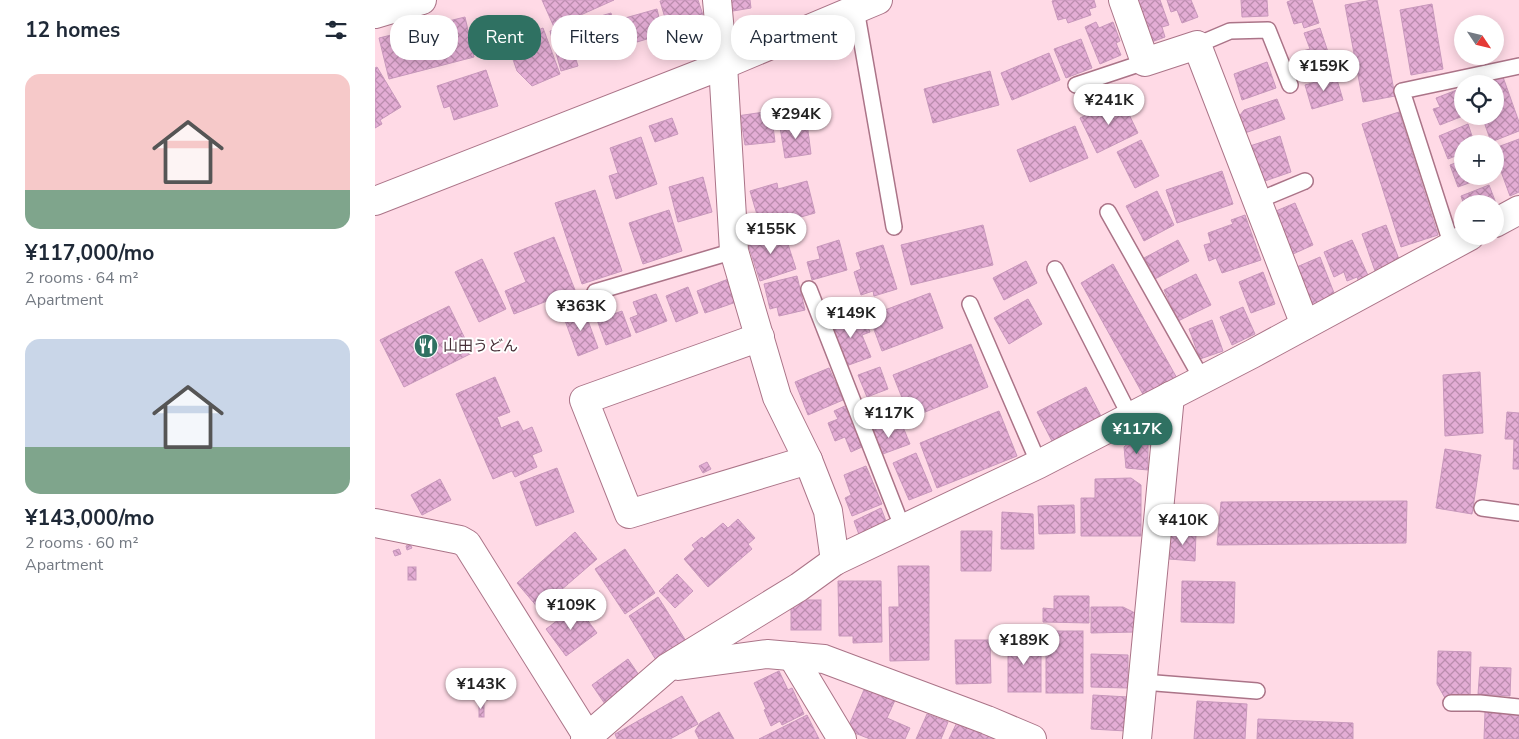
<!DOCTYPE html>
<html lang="en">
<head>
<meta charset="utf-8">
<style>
	body { margin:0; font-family:"Nunito Sans","Noto Sans JP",sans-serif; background:#f2f2f3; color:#1f2937; height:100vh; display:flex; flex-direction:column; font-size:19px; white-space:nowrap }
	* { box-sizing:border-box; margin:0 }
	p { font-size:16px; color:#747a83 }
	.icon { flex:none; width:28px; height:28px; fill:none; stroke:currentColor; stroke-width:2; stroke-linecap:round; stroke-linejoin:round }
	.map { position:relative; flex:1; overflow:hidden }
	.panel { display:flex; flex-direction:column; background:#fff; width:375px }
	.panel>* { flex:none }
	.guide { position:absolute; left:15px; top:15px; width:475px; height:45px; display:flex; gap:10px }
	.needle { width:32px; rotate:125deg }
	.tools { position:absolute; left:1079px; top:15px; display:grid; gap:10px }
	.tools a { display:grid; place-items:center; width:50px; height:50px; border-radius:50%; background:#fff; box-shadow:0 2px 12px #0003; font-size:25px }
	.price { position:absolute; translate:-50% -42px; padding:0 11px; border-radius:18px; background:#fff; color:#222; font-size:16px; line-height:32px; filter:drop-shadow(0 1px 2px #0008) }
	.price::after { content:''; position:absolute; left:50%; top:30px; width:15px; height:11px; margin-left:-8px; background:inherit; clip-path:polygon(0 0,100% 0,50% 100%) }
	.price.active { background:#2f7162; color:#fff }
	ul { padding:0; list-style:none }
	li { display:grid; align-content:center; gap:10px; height:265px; padding:0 25px }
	li span { display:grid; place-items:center; height:155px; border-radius:15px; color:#555 }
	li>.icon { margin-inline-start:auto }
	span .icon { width:90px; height:90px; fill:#fffc; stroke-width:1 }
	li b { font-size:21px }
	h2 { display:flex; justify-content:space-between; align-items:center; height:60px; padding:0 25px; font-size:21px }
	.tag { padding:0 18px; border-radius:20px; background:#fff; box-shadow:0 2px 12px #0003; font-size:18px; line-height:45px }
	.tag.active { background:#2f7162; color:#fff }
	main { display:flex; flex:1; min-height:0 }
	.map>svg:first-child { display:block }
	.building { fill:url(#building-cross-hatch); stroke:#c898bc }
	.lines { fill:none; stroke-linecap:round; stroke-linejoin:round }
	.service-casing { stroke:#ab7488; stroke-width:18 }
	.minor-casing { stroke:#ab7488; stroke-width:30 }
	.tertiary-casing { stroke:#ab7488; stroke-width:30 }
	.service { stroke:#fff; stroke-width:15 }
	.minor { stroke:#fff; stroke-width:28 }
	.tertiary { stroke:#fff; stroke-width:28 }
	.labels { text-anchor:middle; stroke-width:4; stroke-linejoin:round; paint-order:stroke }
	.poi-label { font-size:15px; fill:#462f37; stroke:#fff; text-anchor:start }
</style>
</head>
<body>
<main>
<section class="panel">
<h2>12 homes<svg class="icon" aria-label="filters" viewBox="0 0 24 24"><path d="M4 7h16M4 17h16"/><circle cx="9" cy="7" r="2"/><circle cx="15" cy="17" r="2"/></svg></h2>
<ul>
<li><span style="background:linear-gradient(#f6c9c9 75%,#7fa58c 0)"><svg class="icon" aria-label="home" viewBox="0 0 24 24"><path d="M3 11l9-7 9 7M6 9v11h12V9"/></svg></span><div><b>¥117,000/mo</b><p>2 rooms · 64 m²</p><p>Apartment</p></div></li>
<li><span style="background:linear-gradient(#c9d6e8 70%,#7fa58c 0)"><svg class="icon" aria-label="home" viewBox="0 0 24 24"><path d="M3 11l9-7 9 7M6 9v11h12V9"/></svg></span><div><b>¥143,000/mo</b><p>2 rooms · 60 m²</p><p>Apartment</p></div></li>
</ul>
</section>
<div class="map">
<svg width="1144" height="739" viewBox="0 0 1144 739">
	<defs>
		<pattern id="building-cross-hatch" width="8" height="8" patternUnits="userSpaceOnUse" patternTransform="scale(1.25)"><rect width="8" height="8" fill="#e4add5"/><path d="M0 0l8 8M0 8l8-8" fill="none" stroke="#bb8dae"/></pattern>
	</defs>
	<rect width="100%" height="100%" fill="#ffdae6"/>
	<g class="building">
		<polygon points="167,0 239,0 179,27"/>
		<polygon points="290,0 323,0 328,15 300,23 301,26 293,28 285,1"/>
		<polygon points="356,0 375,0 376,8 358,11"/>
		<polygon points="679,0 719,0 721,7 714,9 716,15 693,23 691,18 683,20 677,1"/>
		<polygon points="759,0 785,0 794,25 787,27 790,37 774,43"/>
		<polygon points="792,0 816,0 823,17 807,23 802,10 796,12"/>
		<polygon points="866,0 892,0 893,16 867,17"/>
		<polygon points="917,0 937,0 944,23 929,28 927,22 919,24 912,2"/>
		<polygon points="997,0 1002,0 1020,96 988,102 970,5"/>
		<polygon points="1057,4 1068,69 1036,75 1025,10"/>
		<polygon points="282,9 286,26 280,28 282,36 262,42 261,38 250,42 243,20"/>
		<polygon points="236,13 245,43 200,56 203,66 186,71 175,31"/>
		<polygon points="90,17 99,57 14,79 4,38"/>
		<polygon points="721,22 724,28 738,22 745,41 741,43 746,55 725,64 710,27"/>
		<polygon points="168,28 185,74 157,86 142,71 132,42"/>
		<polygon points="945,28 957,64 932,73 924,52 935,49 929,33"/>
		<polygon points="706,39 717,68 691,78 679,49"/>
		<polygon points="674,53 685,80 637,100 626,73"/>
		<polygon points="892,62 901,88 867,100 859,74"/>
		<polygon points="2,67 26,107 5,120 7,124 0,128 0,68"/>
		<polygon points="111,70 123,106 79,120 75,106 69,108 62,86"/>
		<polygon points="615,71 624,105 558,123 549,89"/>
		<polygon points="961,76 968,100 937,109 930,85"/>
		<polygon points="1128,77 1144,122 1144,131 1116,142 1107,116 1120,116 1120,84 1110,84"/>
		<polygon points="1087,88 1088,116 1065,125 1058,109 1065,107 1061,98"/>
		<polygon points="746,98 763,133 722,153 705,118"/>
		<polygon points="902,99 910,119 867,134 862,119 869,110"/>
		<polygon points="396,111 400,142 370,145 367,126 363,126 362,116"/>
		<polygon points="1024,112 1063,235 1026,247 987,124"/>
		<polygon points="297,118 303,134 280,142 274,126"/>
		<polygon points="432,123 436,154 410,158 405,127"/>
		<polygon points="1093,124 1099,142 1088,144 1088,153 1073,159 1064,136"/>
		<polygon points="700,126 713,158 655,182 642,150"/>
		<polygon points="905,136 916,172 887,182 875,146"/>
		<polygon points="266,137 282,184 241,199 234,176 243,173 235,148"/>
		<polygon points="1144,139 1144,192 1135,196 1120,155 1120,148"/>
		<polygon points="766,140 784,176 760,188 742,152"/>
		<polygon points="1088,160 1088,176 1113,176 1083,187 1075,165"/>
		<polygon points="847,171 858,204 802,223 791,190"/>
		<polygon points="328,177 337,212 303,222 294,187"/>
		<polygon points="432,181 440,213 401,224 398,214 383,218 375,191 402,183 403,189"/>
		<polygon points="1114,185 1124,211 1120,213 1120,204 1093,204 1092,200 1088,202 1086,196"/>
		<polygon points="220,190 247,271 207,284 180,203"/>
		<polygon points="782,191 799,225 769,241 751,206"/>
		<polygon points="920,203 938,245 918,254 901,211"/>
		<polygon points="294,210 307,251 268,264 254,223"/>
		<polygon points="870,215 886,260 847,273 841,258 834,261 829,245 836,243 833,233 858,224 856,220"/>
		<polygon points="608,225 618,265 536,285 526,245"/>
		<polygon points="1011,225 1025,262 1000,271 987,234"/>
		<polygon points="408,229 421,269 385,281 372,241"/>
		<polygon points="179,237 200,290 139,314 130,291 151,282 139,253"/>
		<polygon points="464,240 472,270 437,280 432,262 445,259 442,247"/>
		<polygon points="803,240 814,261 780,279 769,258"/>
		<polygon points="977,240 996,282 986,287 982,277 972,281 969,272 959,277 949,252"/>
		<polygon points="508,245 522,289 499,296 498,291 486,295 479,272 486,269 481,253"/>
		<polygon points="945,257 961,298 933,309 917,269"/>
		<polygon points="107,259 131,309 104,322 80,272"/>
		<polygon points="651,261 662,283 629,300 618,278"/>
		<polygon points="738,264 803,380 770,398 706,283"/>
		<polygon points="888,272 900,304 876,313 864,282"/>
		<polygon points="821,274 836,305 803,321 789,290"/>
		<polygon points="422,276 430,310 404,316 402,307 395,309 389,284"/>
		<polygon points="356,278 364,301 330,313 322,291"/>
		<polygon points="313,287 323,313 301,322 291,296"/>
		<polygon points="555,293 568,328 507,351 494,316"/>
		<polygon points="281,294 292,321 261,333 255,318 263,315 258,302"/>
		<polygon points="653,299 667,324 634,344 619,318"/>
		<polygon points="74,306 97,353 29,387 5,340"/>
		<polygon points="208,307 223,348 203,356 188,315"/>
		<polygon points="868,307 880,334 857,345 845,317"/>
		<polygon points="247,311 256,336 231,345 222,320"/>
		<polygon points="475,314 479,326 491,322 495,332 487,335 496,357 471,366 454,321"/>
		<polygon points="837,320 848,351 825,359 814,329"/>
		<polygon points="596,344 613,387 535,418 518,375"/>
		<polygon points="505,367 513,389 492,397 483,375"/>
		<polygon points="454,368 468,400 433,415 420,382"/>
		<polygon points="1105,372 1108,433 1070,436 1068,375"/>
		<polygon points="120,377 135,412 122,417 126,428 143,421 148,431 157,427 167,451 157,455 162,467 140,477 137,471 118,479 81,394"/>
		<polygon points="711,387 727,418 678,443 662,412"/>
		<polygon points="472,405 489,446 476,452 470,437 460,441 453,423 463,419 459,411"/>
		<polygon points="624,411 642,456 562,488 545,443"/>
		<polygon points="1132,412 1144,413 1144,469 1138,469 1139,439 1130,439"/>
		<polygon points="516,423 519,431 528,427 535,444 505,455 495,431"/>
		<polygon points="758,439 773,440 773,470 751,468 749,447"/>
		<polygon points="1070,449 1106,455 1097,514 1061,508"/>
		<polygon points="541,453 557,491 534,500 518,463"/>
		<polygon points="332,462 336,469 328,473 324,466"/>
		<polygon points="491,466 507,504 477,516 470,498 476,495 469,475"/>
		<polygon points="182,468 199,512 161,526 145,482"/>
		<polygon points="756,478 766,485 766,536 706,536 706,498 720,498 720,479"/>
		<polygon points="65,479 76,500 47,515 36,495"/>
		<polygon points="1032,501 1031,543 842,545 846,502"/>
		<polygon points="699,505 700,533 664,534 663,506"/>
		<polygon points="506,508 514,529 486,540 479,521"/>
		<polygon points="627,512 658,514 659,549 626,549"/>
		<polygon points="363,519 380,538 373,544 377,549 333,587 309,559 320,549 317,545 327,537 329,539 348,523 353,528"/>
		<polygon points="586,531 617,531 616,571 586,571"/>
		<polygon points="796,531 821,533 820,561 794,559"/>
		<polygon points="200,532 222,559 164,609 142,583"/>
		<polygon points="35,544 37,548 32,550 31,546"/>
		<polygon points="24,549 26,554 20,556 18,551"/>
		<polygon points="250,549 280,593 250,614 220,569"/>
		<polygon points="523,566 554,566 554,660 515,661 514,607 524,607"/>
		<rect x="33" y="567" width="8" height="13"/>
		<polygon points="302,574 318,591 300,608 284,591"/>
		<polygon points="463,581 506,581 507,642 478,643 478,636 464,636"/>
		<polygon points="807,581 860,582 859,623 806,622"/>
		<polygon points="679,596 714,596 714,623 668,622 668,608 679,609"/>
		<polygon points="283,597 311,641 281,660 254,616"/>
		<rect x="416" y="600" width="30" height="30"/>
		<polygon points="202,606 222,633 191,656 171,629"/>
		<polygon points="716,607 748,607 760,613 760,632 716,633"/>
		<rect x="671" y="631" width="37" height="62"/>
		<rect x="633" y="639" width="33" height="53"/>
		<polygon points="580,640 615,640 616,683 581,684"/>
		<polygon points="1063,651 1096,652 1095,698 1070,698 1062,684"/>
		<polygon points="716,654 753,655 753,688 716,687"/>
		<polygon points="253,659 266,678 230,704 217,685"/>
		<polygon points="1105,667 1136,668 1135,696 1103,694"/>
		<polygon points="404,671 413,690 417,688 429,714 407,725 405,721 396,726 389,710 391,709 379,683"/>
		<polygon points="491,685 521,698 512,718 535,728 530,739 495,739 472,730"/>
		<polygon points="104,686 113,686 113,700 103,700"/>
		<polygon points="718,695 753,697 751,731 716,729"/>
		<polygon points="307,696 323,724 295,739 242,739 240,734"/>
		<polygon points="822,701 872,704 870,739 819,739"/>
		<rect x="104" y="702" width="5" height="15"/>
		<polygon points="344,712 359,739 324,739 320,731 325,723"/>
		<polygon points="1110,712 1144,713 1144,739 1109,739"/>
		<polygon points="552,714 573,722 566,739 541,739"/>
		<polygon points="432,715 444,739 384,739"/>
		<polygon points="585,716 622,739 574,739"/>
		<polygon points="883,719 978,723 978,739 882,739"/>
	</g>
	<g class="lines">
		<g class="service-casing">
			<g id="service">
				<polyline points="481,9 519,227"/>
				<polyline points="822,45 855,31 893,30 915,85"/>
				<polyline points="701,85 770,62"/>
				<polyline points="882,201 930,181"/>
				<polyline points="733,212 827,379"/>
				<polyline points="1077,246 1027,91 1144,66"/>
				<polyline points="680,269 755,416"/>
				<polyline points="434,289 528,529"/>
				<polyline points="220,292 359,251"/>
				<polyline points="595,304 664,464"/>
				<polyline points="1107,508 1144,513"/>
				<polyline points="768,682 882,691"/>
				<polyline points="1076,703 1105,703 1144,707"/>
			</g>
		</g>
		<g class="minor-casing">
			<g id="minor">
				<polyline points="342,0 348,65 359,251 402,397 433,460 453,511 460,561"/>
				<polyline points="748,0 770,62 822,45 930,325"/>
				<polyline points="0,14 47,0"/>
				<polyline points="1120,223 1144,210"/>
				<polyline points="385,337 209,400 254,514 433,460"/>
				<polyline points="0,523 85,540 92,544 214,739"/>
				<polyline points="417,656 467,739"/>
				<polyline points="303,666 392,654 449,659 612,720 657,739"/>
				<polyline points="210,739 292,668 424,587 460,561 664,464 877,354 1095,236"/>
				<polyline points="762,739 795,396"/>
			</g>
		</g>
		<g class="tertiary-casing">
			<polyline id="tertiary" points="0,201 348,65 503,0"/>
		</g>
		<use href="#service" class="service"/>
		<use href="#minor" class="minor"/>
		<use href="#tertiary" class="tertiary"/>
	</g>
	<defs>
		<g id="restaurant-disc" transform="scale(1.25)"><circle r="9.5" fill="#2f7162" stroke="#fff"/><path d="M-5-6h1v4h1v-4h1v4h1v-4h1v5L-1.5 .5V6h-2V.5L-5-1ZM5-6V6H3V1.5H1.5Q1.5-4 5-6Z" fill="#fff"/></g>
	</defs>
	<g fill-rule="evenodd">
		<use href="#restaurant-disc" x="51" y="346"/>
	</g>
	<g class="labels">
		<g class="poi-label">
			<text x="68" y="351">山田うどん</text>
		</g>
	</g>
</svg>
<div class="tools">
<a><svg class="needle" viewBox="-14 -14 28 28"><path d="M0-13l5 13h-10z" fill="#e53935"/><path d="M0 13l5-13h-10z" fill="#747a83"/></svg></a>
<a><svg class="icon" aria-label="locate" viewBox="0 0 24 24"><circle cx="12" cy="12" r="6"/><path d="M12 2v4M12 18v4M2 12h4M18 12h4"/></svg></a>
<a>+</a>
<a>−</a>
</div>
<b class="price" style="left:949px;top:92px">¥159K</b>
<b class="price" style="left:734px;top:126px">¥241K</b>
<b class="price" style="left:421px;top:140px">¥294K</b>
<b class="price" style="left:396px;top:255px">¥155K</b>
<b class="price" style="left:206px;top:332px">¥363K</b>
<b class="price" style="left:476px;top:339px">¥149K</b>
<b class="price" style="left:514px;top:439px">¥117K</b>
<b class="price active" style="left:762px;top:455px">¥117K</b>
<b class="price" style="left:808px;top:546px">¥410K</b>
<b class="price" style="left:196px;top:631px">¥109K</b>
<b class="price" style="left:649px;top:666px">¥189K</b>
<b class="price" style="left:106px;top:710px">¥143K</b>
<div class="guide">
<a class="tag">Buy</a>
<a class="tag active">Rent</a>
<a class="tag">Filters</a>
<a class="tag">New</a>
<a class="tag">Apartment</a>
</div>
</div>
</main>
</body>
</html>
